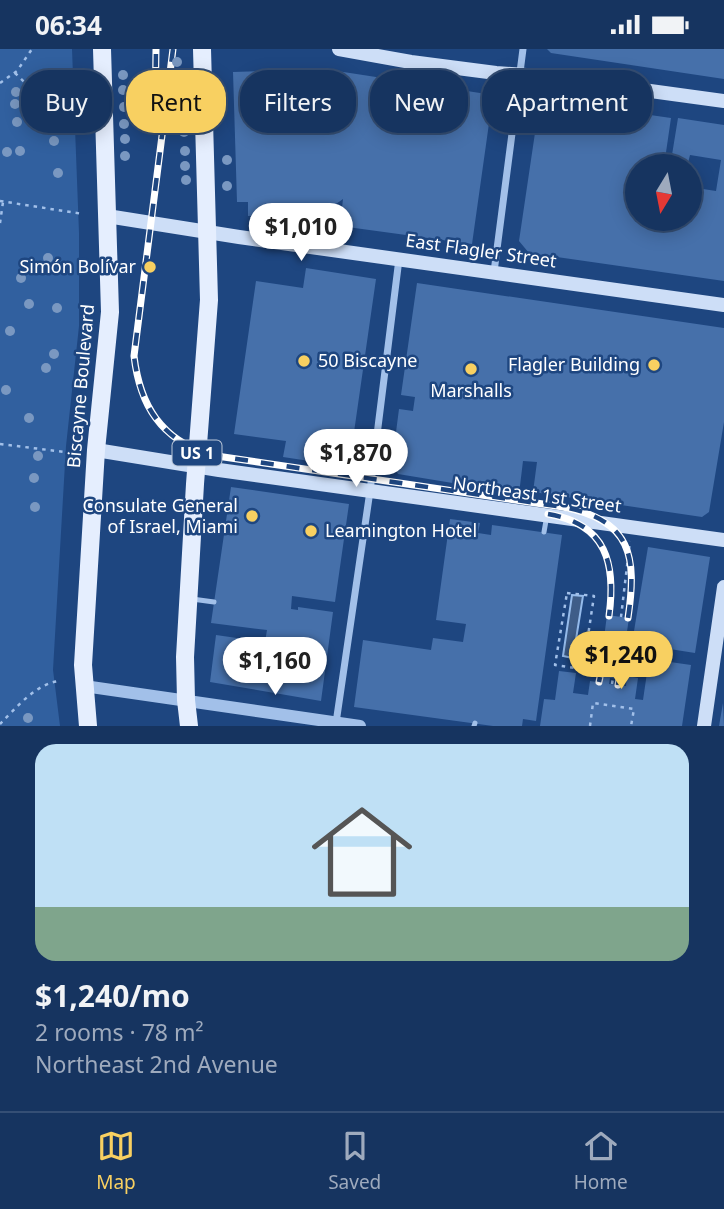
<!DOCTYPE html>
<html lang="en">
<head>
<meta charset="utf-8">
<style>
	body { margin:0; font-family:"Noto Sans",sans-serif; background:#233f69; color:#f1f3f6; height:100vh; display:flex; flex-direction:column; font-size:26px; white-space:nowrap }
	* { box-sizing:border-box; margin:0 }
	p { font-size:23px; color:#9eaabd }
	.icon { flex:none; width:38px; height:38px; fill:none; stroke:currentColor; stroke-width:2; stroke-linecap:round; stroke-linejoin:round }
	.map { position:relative; height:677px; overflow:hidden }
	.panel { display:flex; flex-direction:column; background:#163460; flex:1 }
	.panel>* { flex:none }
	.banner { position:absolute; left:21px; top:21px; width:682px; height:63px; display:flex; gap:14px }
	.needle { width:46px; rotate:190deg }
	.fabs { position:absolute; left:625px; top:105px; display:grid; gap:14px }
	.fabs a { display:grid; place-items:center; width:77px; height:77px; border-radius:50%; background:#163460; box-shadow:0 4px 18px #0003,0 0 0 2px #354f75; font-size:35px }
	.price { position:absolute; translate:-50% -60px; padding:0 16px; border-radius:24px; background:#fff; color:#222; font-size:23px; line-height:46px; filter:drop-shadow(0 2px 4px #0008) }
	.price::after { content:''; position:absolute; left:50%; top:42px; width:21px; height:16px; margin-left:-10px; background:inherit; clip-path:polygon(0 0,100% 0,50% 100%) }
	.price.on { background:#f8d061; color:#111 }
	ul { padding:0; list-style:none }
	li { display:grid; align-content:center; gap:14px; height:371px; padding:0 35px }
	li span { display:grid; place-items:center; height:217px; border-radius:21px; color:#555 }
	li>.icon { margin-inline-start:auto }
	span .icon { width:126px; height:126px; fill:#fffc; stroke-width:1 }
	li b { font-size:30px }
	.pill { padding:0 24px; border-radius:28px; background:#163460; box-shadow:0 4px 18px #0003,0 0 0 2px #354f75; font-size:24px; line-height:63px }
	.pill.on { background:#f8d061; color:#111 }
	.status { display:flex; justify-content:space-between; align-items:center; height:49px; padding:0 35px; background:#163460; direction:ltr }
	.status svg { height:19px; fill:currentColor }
	.tab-bar { display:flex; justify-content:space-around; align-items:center; height:98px; border-top:2px solid #354f75; background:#163460; font-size:19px; color:#9eaabd }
	.tab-bar a { display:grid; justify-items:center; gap:4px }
	.tab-bar .on { color:#f8d061 }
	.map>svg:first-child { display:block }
	.green { fill:#31609f }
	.water { fill:#3f5d88; stroke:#95bbeb; stroke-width:2 }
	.building { fill:#4670aa }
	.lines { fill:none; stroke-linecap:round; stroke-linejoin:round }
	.path { stroke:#a2c0e9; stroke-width:2.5; stroke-dasharray:3.5 5; stroke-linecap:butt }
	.service { stroke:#a2c0e9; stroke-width:5 }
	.minor { stroke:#a2c0e9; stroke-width:7 }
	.tertiary { stroke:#a2c0e9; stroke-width:12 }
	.secondary { stroke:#cddef7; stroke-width:14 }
	.primary { stroke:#e5eefe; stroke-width:18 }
	.rail-casing { stroke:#fff; stroke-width:7 }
	.rail { stroke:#1e4680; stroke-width:4.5; stroke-dasharray:13; stroke-linecap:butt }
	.tree { fill:#7a98c1 }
	.poi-dot { fill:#f8d061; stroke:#1e4680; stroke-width:2.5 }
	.labels { text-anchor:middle; stroke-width:5; stroke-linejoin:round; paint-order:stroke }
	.shield { fill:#1e4680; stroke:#bcc8d9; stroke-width:2 }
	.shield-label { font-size:16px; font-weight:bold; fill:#fff }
	.street-label { font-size:18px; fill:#fff; stroke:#1e4680 }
	.poi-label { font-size:18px; fill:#fff; stroke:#1e4680; text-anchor:end }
</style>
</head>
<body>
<div class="status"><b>06:34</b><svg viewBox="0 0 49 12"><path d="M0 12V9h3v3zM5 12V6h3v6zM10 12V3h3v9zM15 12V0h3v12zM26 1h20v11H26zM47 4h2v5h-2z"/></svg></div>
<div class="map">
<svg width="724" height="677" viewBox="0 0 724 677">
	<rect width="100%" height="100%" fill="#1e4680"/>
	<polygon class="green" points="0,0 72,0 79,184 79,277 66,397 53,621 60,677 0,677"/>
	<polygon class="water" points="572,546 583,547 573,609 563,607"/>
	<g class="building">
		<polygon points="547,0 724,0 724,30 551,4"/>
		<polygon points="324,20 493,46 472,195 340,177 343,150 329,160 321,160 321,164 248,167 248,153 237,153 233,23"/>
		<polygon points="540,50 671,69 664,117 644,115 644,117 637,117 637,170 690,170 690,138 716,142 721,111 690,106 688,114 671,112 678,69 724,76 724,232 529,204 519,192"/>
		<polygon points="306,219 376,230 349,418 283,408 286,392 234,385 256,232 303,239"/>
		<polygon points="417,234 724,279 724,373 709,463 702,468 533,443 537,413 523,412 519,445 398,425 392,414 399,360 413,362 415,348 401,346"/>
		<polygon points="231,438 349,455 335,553 292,547 291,560 298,561 298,558 333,563 321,652 210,633 216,586 265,593 267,581 211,574"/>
		<polygon points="450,470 480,474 478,484 491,486 492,476 562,486 536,672 523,670 522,677 493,677 354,658 363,591 431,601 433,589 463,593 466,575 436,571"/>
		<polygon points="648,498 710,508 695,604 632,594"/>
		<polygon points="607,566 629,569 620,630 610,629 609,635 626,637 627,627 638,629 635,650 643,651 649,610 691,616 682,677 540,677 544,650 555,651 559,622 576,624 573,644 588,646 590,632 603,634 603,628 599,627"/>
		<polygon points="723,654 724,677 719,677"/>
	</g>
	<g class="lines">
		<g class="path">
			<polyline points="15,24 74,82 80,84"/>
			<polyline points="0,34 17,22 32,0"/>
			<polyline points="0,152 83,165"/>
			<polyline points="0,174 3,153"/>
			<polyline points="0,395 73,404"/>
			<polygon points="567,544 594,547 583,620 555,616"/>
			<polyline points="621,568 630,492"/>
			<polyline points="612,635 613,629"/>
			<path d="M 0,675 C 16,659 37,633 61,632"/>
			<polyline points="590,677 593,654 634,660 631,677"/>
		</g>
		<g class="service">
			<polyline points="544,483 547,466"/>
			<polyline points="192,550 214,553"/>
			<polyline points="474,677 475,674"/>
		</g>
		<g class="minor">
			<polyline points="494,223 523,0"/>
			<polyline points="336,674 370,442 399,210"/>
		</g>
		<polyline class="tertiary" points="84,637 360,677"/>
		<g class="secondary">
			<polyline points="339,0 411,13 496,24 541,27 724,52"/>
			<polyline points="107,167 239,188 724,256"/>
			<polyline points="96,401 219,421 724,491"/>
			<polyline points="704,677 724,538"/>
		</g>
		<g class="primary">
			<polyline points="88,677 83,616 96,401 110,263 102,0"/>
			<polyline points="189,677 186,651 185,608 195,435 209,251 202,0"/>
		</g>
		<g class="rail-casing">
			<g id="rail">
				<path d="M 173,0 L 134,307 C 140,357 161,390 210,406 L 563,458 C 632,471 637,508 628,569"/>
				<polyline points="155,70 156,0"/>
				<path d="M 548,465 C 607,475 616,515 609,567"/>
				<polyline points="599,633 600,628"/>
				<polyline points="618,636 619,630"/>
			</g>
		</g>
		<use href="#rail" class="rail"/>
	</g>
	<g class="tree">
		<circle cx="177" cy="13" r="5"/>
		<circle cx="123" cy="26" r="5"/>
		<circle cx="182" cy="35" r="5"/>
		<circle cx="123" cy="41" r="5"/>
		<circle cx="16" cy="43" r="5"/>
		<circle cx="182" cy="52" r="5"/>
		<circle cx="15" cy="55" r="5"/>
		<circle cx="124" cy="58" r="5"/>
		<circle cx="26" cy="60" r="5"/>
		<circle cx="184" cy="66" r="5"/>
		<circle cx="17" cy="73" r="5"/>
		<circle cx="124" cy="75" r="5"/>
		<circle cx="184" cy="83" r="5"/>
		<circle cx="125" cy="90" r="5"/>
		<circle cx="54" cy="92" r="5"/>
		<circle cx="20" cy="102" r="5"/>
		<circle cx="185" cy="102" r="5"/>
		<circle cx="7" cy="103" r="5"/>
		<circle cx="125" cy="107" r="5"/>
		<circle cx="227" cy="111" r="5"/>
		<circle cx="185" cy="117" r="5"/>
		<circle cx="58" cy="124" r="5"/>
		<circle cx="186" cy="131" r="5"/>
		<circle cx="227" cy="137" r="5"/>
		<circle cx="48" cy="209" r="5"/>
		<circle cx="21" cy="229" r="5"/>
		<circle cx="29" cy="255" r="5"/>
		<circle cx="57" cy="259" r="5"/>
		<circle cx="10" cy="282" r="5"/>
		<circle cx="54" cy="305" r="5"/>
		<circle cx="46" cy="319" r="5"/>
		<circle cx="6" cy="341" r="5"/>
		<circle cx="29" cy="369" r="5"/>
		<circle cx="38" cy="407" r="5"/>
		<circle cx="34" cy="429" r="5"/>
		<circle cx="35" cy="458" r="5"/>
		<circle cx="28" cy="669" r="5"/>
	</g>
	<g class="poi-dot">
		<circle cx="150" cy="218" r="7"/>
		<circle cx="304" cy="312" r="7"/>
		<circle cx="654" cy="316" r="7"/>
		<circle cx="471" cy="320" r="7"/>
		<circle cx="252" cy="467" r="7"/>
		<circle cx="311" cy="482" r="7"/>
	</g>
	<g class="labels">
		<rect class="shield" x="172.5" y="391.5" width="49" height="25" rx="5"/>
		<g class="shield-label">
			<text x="197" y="410">US 1</text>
		</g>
		<g class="street-label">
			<text transform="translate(481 202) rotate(8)" y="6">East Flagler Street</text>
			<text transform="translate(81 337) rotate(-85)" y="6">Biscayne Boulevard</text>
			<text transform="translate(537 446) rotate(8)" y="6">Northeast 1st Street</text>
		</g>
		<g class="poi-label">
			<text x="136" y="224">Simón Bolívar</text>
			<text x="318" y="318" text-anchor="start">50 Biscayne</text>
			<text x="640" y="322">Flagler Building</text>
			<text x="471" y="348" text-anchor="middle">Marshalls</text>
			<text x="238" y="463">Consulate General<tspan x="238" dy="21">of Israel, Miami</tspan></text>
			<text x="325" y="488" text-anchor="start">Leamington Hotel</text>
		</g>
	</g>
</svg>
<div class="fabs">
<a><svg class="needle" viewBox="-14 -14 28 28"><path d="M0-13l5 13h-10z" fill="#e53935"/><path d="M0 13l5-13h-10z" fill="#9eaabd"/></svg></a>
</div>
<b class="price" style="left:301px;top:214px">$1,010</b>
<b class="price" style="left:356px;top:440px">$1,870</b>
<b class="price on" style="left:621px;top:642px">$1,240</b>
<b class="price" style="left:275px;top:648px">$1,160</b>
<div class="banner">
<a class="pill">Buy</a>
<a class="pill on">Rent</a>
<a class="pill">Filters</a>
<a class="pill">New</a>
<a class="pill">Apartment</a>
</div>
</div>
<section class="panel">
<ul>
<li><span style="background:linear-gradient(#bfe0f5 75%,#7fa58c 0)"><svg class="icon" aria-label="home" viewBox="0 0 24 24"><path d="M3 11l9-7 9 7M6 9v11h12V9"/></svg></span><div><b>$1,240/mo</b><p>2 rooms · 78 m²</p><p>Northeast 2nd Avenue</p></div></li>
</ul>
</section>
<nav class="tab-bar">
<a class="on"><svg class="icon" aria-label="map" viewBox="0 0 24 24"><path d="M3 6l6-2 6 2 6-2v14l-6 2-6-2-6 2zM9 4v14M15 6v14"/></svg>Map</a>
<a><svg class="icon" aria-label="saved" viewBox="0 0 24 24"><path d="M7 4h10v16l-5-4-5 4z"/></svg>Saved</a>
<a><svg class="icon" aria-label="home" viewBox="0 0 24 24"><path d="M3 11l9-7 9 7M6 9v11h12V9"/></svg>Home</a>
</nav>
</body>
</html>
